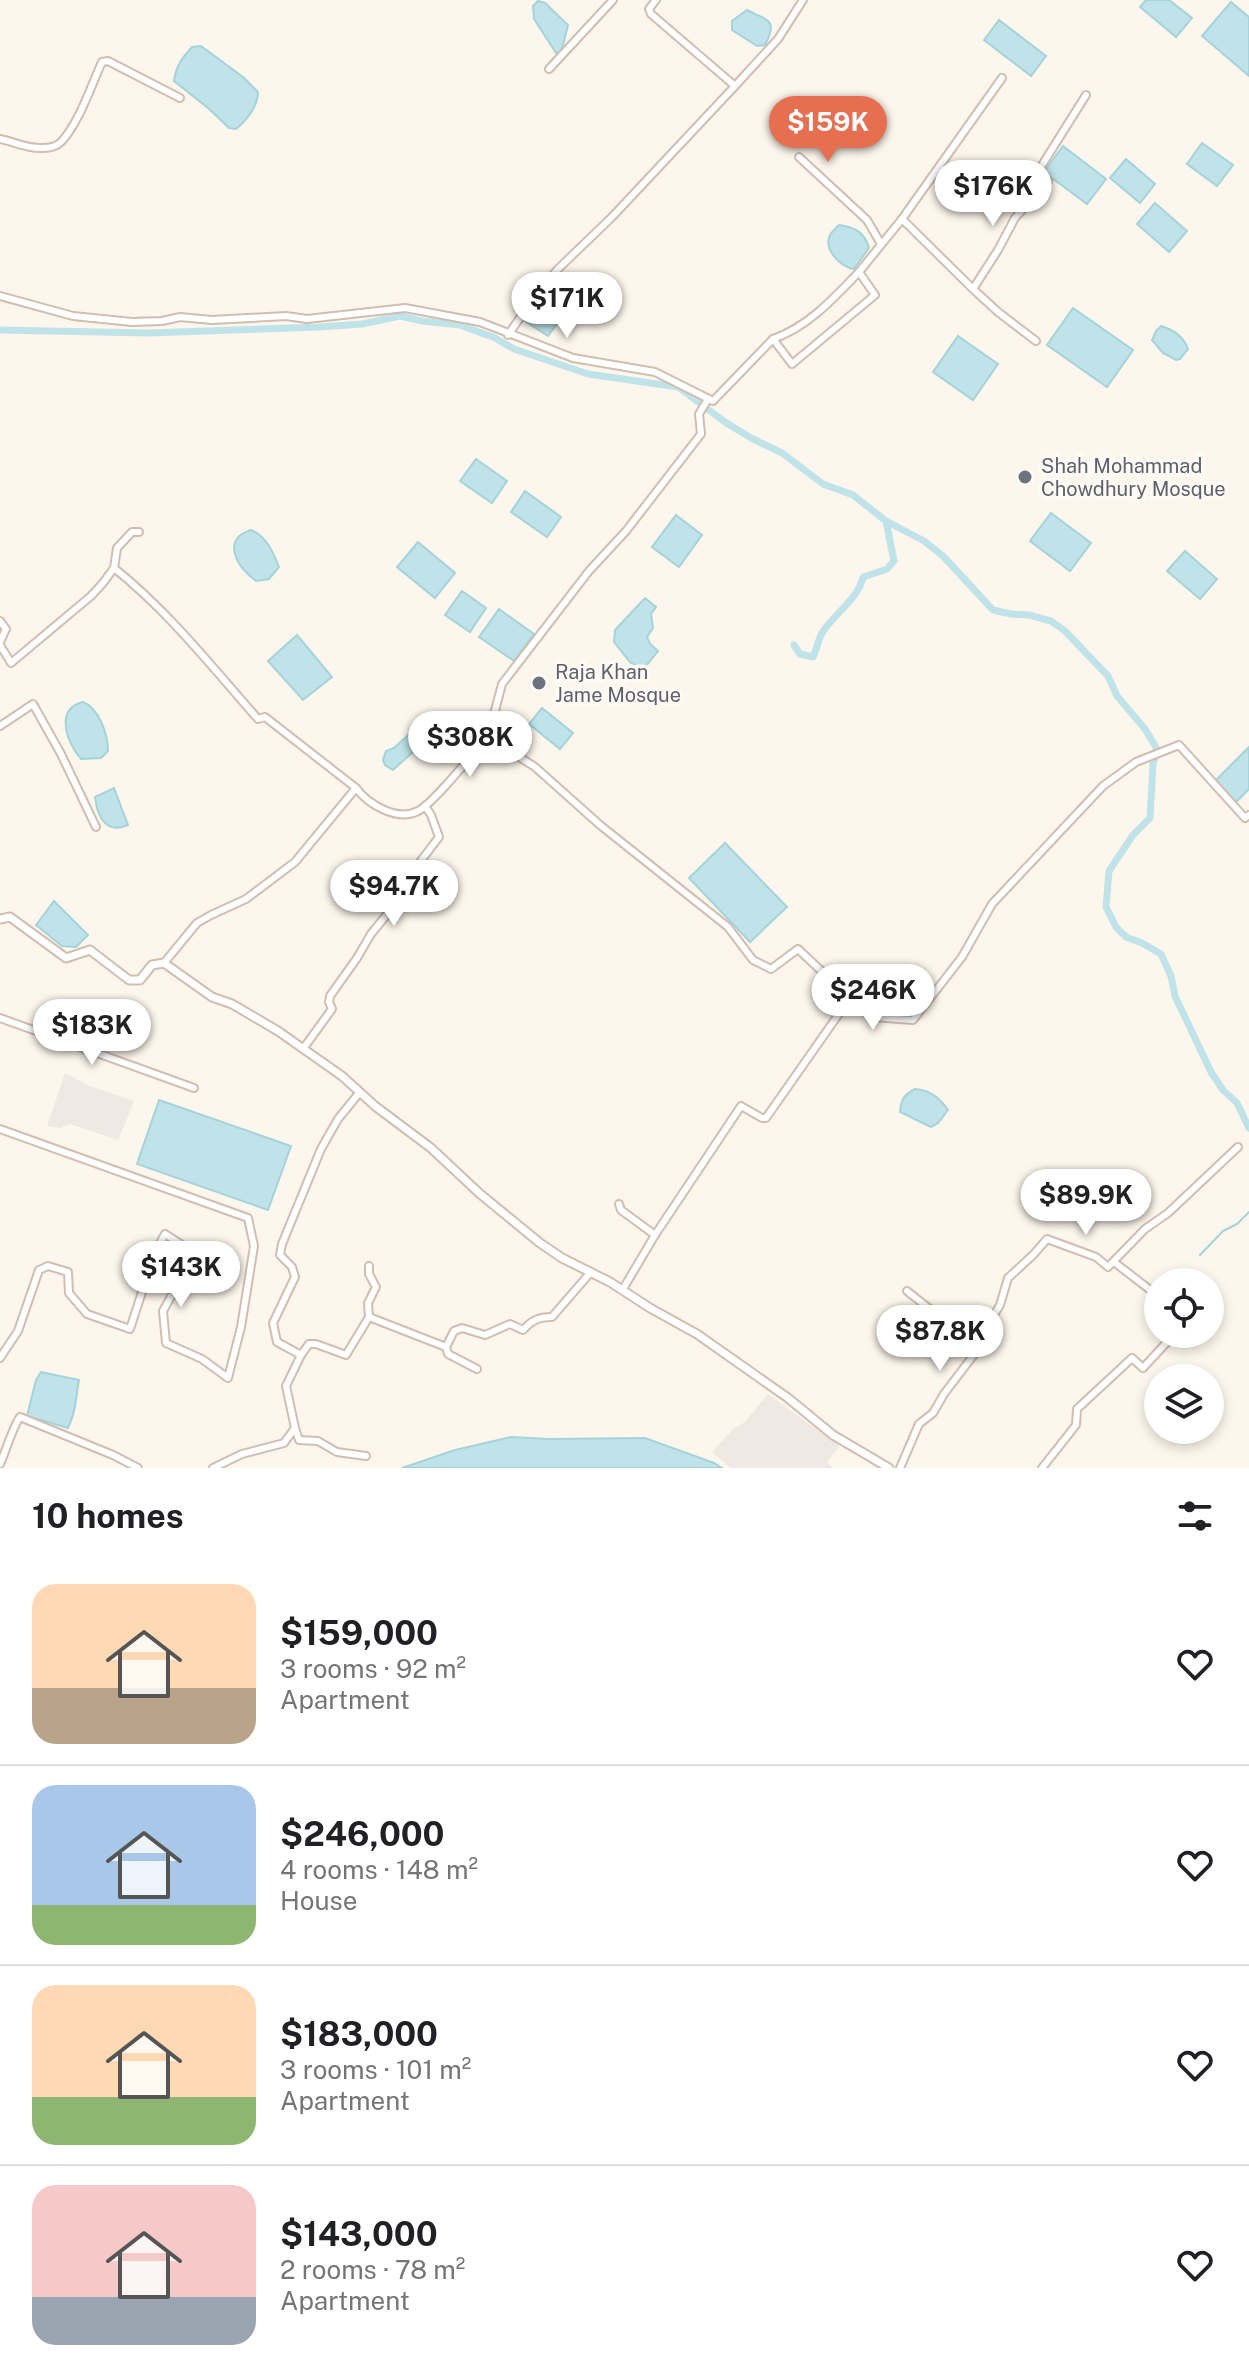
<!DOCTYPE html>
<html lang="en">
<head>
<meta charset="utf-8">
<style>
	body { margin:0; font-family:"Public Sans",sans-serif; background:#f6f6f6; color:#202124; height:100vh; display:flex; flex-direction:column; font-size:30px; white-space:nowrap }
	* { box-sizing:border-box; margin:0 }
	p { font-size:26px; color:#757577 }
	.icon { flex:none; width:44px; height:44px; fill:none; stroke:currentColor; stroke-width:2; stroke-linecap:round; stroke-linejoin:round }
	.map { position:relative; height:1468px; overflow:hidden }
	.drawer { display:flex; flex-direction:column; background:#fff; flex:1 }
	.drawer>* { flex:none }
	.controls { position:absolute; left:1144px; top:1268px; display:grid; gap:16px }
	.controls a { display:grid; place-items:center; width:80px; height:80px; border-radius:50%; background:#fff; box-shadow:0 4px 12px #0003; font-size:40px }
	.price { position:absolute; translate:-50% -68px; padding:0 18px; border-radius:28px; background:#fff; color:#222; font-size:26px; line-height:52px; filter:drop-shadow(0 2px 4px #0008) }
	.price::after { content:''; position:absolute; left:50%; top:48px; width:24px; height:18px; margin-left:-12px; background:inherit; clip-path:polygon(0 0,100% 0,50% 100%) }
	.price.on { background:#e76f51; color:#fff }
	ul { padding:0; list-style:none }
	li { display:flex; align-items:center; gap:24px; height:200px; padding:0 32px }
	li+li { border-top:2px solid #e0e0e0 }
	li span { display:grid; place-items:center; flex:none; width:224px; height:160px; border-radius:24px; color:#555 }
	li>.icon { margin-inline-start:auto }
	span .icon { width:96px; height:96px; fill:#fffc; stroke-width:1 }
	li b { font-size:34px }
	h2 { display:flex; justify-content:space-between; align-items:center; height:96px; padding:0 32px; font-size:34px }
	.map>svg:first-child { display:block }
	.industrial { fill:#efe9e4 }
	.water { fill:#bfe3e8; stroke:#a5d3da; stroke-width:2 }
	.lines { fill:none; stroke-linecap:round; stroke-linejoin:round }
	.stream { stroke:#a5d3da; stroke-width:2 }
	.canal { stroke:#bfe3e8; stroke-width:7 }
	.minor-casing { stroke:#d1beb0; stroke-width:10 }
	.tertiary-casing { stroke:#d1beb0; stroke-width:11 }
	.minor { stroke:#fff; stroke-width:6 }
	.tertiary { stroke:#fff; stroke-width:7 }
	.worship-dot { fill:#6b7280; stroke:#fffaf3; stroke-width:3 }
	.labels { text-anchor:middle; stroke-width:7; stroke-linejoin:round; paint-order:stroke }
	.worship-label { font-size:20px; fill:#5b616d; stroke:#fffaf3; text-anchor:start }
</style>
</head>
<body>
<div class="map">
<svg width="1249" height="1468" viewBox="0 0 1249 1468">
	<rect width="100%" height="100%" fill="#fdf6ec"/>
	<g class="industrial">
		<polygon points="65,1073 90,1086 134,1101 118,1140 70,1124 60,1128 47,1126"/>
		<polygon points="768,1394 840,1446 827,1462 833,1468 731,1468 712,1452 734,1428 745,1422"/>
	</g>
	<g class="water">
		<polygon points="1146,0 1169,0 1192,18 1176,37 1140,7"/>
		<polygon points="538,1 545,3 568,25 561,53 556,53 534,19 533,6"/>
		<polygon points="1231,2 1249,17 1249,76 1202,36"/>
		<path d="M 747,10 C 769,21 778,20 765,45 L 757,46 L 732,30 L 732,21 Z"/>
		<polygon points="999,20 1046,56 1031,76 984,40"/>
		<path d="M 201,46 L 243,77 L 258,92 C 258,106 247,120 236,129 L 229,128 L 208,108 L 174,81 C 176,66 182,58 192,47 Z"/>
		<polygon points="1202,143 1233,165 1217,186 1187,164"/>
		<polygon points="1063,146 1106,179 1087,204 1044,172"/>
		<polygon points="1126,159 1155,184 1140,203 1110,178"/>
		<polygon points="1155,203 1187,231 1169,252 1137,224"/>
		<path d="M 839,225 C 855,227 865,233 869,248 L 854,269 C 841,267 823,250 830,235 C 830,234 839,225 839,225 Z"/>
		<polygon points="539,301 561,318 548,336 525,321"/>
		<polygon points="1073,308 1133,350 1107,387 1047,345"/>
		<path d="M 1161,326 C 1174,330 1183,336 1188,349 L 1180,359 L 1176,360 L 1163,353 L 1152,340 L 1156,331 Z"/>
		<polygon points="958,336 998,364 973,400 933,372"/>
		<polygon points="476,459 507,481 492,503 460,481"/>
		<polygon points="525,491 561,517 547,537 511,512"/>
		<polygon points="1051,513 1091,543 1070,571 1030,541"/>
		<polygon points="676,515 702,535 679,567 652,547"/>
		<path d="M 251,530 C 267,537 273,552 279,567 L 269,579 L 256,581 C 238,569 220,539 251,530 Z"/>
		<polygon points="418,542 455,573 435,598 397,567"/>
		<polygon points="1185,551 1217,579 1200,599 1167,571"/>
		<polygon points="462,591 486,608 470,632 445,615"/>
		<polygon points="645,598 656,607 651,614 653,628 647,637 650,644 658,651 646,666 640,669 630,662 614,642 615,630"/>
		<polygon points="499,609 534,634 514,661 479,637"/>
		<polygon points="297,635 332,677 303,700 268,661"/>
		<path d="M 83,702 C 99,708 108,735 108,751 L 101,758 L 81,759 C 67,743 54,709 83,702 Z"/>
		<polygon points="542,708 573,733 560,749 529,724"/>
		<polygon points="415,729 422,733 424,737 415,750 393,770 385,765 383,760 386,751 394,748"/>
		<polygon points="1249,747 1249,789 1236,802 1215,781"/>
		<path d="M 114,788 L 128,825 C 106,835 97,816 95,797 Z"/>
		<polygon points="725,843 787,907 750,942 689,878"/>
		<polygon points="54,901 88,935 76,947 62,946 36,925"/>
		<path d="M 915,1089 C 930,1090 940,1098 948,1110 L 938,1123 L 931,1127 L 900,1112 C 901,1099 904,1095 915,1089 Z"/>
		<polygon points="159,1100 291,1146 268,1210 137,1164"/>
		<path d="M 41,1372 L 79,1380 C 76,1396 76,1412 68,1428 L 27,1416 L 36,1380 Z"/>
		<polygon points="511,1437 548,1439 645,1438 714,1463 722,1468 402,1468 455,1450"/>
	</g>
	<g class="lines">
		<polyline class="stream" points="1200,1255 1223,1231 1237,1224 1249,1212"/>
		<g class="canal">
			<polyline points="0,330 149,333 319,327 362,324 400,316 422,321 460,325 495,338 514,349 588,374 678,387 725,422 751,438 782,453 823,484 853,495 886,521 924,541 943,556 993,610 1011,614 1029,615 1051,621 1065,631 1108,676 1117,696 1145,729 1157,749 1153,764 1150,818 1133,835 1109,871 1106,907 1116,927 1126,937 1142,943 1161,954 1171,976 1175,996 1211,1072 1223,1090 1237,1103 1249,1128"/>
			<path d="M 794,645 L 800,654 L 813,657 C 817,649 818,640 822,633 C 834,614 859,598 863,577 L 887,569 L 894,561 L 886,521"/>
		</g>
		<g class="minor-casing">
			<g id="minor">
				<polyline points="549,69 613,0"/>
				<polyline points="735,86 778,39 803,0"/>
				<path d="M 0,139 C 15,142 27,149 43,148 C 50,148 56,147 61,142 C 79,123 91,86 102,62 L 108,61 L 180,98"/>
				<polyline points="799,157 867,220 881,244"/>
				<polyline points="902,219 1002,78"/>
				<polyline points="0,296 73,316 132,322 162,321 180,317 212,320 286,316 307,319 405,308 480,322 573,358 655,372 713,401 773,339 792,364 875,295 859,272 902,219 973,289"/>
				<polyline points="508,335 538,292 558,269 612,217 735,86 651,14 649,9 656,0"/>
				<path d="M 773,339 C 808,327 834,298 859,272"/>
				<polyline points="1036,341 998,312 973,289 998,250 1015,218 1048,181 1039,170 1086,95"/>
				<path d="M 114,568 C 168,611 212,667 258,719 L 265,717 L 356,788 C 368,804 397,822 418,811 C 435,802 472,754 488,737 L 535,767 L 600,825 L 728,927 L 753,960 L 771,969 L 798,949 L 850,998"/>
				<polyline points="0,621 6,629 0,642"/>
				<polyline points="0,645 11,663 91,596 103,583 114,568 117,548 132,532 139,532"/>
				<polyline points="0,726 33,704 61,754 96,827"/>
				<polyline points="488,737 502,684 589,571 626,531 701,434 699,414 708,399"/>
				<polyline points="164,963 197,923 211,915 246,899 295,862 356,788"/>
				<polyline points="0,1018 194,1088"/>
				<polyline points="303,1049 332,1009 329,1002 330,996 357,958 371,934 420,874 423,869 420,862 439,837 431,815 425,806"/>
				<polyline points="0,1129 248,1218 254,1246 241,1327 228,1378 202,1359 166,1343 163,1311 183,1275 190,1250 165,1234 155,1252 130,1329 87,1314 69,1293 68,1272 48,1266 39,1270 18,1331 0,1358"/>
				<polyline points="619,1204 621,1210 655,1235"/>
				<polyline points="1114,1262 1158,1296"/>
				<polyline points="369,1266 369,1274 376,1287 368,1303 369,1317"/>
				<polyline points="623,1289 655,1235 741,1106 762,1118 766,1118 850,998 872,1017 913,1020 962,957 992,904 1103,786 1136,762 1179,745 1245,818 1249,815"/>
				<path d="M 446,1347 L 454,1331 L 462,1328 L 485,1335 L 510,1324 L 523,1330 C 532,1320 539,1317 552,1317 L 591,1272"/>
				<polyline points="979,1348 990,1335 988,1325 1000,1305 1008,1278 1033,1255 1047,1239 1096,1257 1108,1267 1145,1229 1168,1213 1238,1147"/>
				<polyline points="301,1355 277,1342 273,1323 295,1277 292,1267 280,1255 282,1244 321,1149 338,1119 360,1092"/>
				<polyline points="295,1428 299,1440 318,1441 337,1452 366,1456"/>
				<path d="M 0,1464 C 6,1451 13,1426 20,1417 L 113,1455 L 138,1468"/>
				<polyline points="213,1468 242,1454 284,1443 295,1428 286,1386 301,1355 309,1344 316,1344 346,1355 369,1317 446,1347 448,1354 477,1369"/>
				<polyline points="900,1468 919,1424 933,1413 944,1394 979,1348 907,1291"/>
				<polyline points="1042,1468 1076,1425 1077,1409 1132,1358 1143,1368 1168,1341 1169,1334"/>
			</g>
		</g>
		<g class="tertiary-casing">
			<polyline id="tertiary" points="0,919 10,917 66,958 90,950 129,980 140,980 152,965 164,963 212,997 232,1004 278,1031 342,1076 375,1106 431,1148 479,1193 540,1243 562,1258 610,1282 650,1308 697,1334 788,1398 833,1435 889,1468"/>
		</g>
		<use href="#minor" class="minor"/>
		<use href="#tertiary" class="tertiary"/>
	</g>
	<g class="worship-dot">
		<circle cx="1025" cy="477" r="8"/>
		<circle cx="539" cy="683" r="8"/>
	</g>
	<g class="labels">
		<g class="worship-label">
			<text x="1041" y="473">Shah Mohammad<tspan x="1041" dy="23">Chowdhury Mosque</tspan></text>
			<text x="555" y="679">Raja Khan<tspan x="555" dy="23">Jame Mosque</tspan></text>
		</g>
	</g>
</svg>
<div class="controls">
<a><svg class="icon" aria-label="locate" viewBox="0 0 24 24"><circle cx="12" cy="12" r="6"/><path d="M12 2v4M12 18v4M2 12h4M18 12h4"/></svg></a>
<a><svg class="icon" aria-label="layers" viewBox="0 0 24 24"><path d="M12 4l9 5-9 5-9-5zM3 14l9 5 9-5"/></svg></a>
</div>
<b class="price on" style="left:828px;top:164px">$159K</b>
<b class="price" style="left:993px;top:228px">$176K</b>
<b class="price" style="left:567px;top:340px">$171K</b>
<b class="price" style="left:470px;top:779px">$308K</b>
<b class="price" style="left:394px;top:928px">$94.7K</b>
<b class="price" style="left:873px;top:1032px">$246K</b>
<b class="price" style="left:92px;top:1067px">$183K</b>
<b class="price" style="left:1086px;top:1237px">$89.9K</b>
<b class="price" style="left:181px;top:1309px">$143K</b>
<b class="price" style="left:940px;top:1373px">$87.8K</b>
</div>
<section class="drawer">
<h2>10 homes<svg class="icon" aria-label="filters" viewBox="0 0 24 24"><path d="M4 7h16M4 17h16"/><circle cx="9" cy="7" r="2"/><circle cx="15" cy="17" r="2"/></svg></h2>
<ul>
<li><span style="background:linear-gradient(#ffd9b3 65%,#b9a48a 0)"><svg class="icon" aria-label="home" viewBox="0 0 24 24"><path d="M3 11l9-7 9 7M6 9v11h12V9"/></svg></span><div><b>$159,000</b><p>3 rooms · 92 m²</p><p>Apartment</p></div><svg class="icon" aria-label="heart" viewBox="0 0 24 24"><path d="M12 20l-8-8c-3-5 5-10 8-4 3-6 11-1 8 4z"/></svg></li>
<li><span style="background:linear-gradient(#a9c7e8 75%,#8fb573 0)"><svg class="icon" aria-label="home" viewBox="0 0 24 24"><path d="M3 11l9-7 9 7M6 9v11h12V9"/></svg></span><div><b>$246,000</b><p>4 rooms · 148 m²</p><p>House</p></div><svg class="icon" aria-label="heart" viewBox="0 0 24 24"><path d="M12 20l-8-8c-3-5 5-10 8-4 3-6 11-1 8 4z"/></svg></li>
<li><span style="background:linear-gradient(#ffd9b3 70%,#8fb573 0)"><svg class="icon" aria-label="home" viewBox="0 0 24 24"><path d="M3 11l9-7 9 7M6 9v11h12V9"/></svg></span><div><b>$183,000</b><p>3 rooms · 101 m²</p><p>Apartment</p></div><svg class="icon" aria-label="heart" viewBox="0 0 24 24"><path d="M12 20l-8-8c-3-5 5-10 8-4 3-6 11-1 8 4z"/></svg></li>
<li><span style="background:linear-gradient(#f6c9c9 70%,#9aa5b1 0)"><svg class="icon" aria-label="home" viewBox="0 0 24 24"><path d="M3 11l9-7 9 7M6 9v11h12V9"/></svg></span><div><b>$143,000</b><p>2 rooms · 78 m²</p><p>Apartment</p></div><svg class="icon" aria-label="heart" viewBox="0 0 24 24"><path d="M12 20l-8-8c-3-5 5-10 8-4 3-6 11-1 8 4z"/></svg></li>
</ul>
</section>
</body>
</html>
